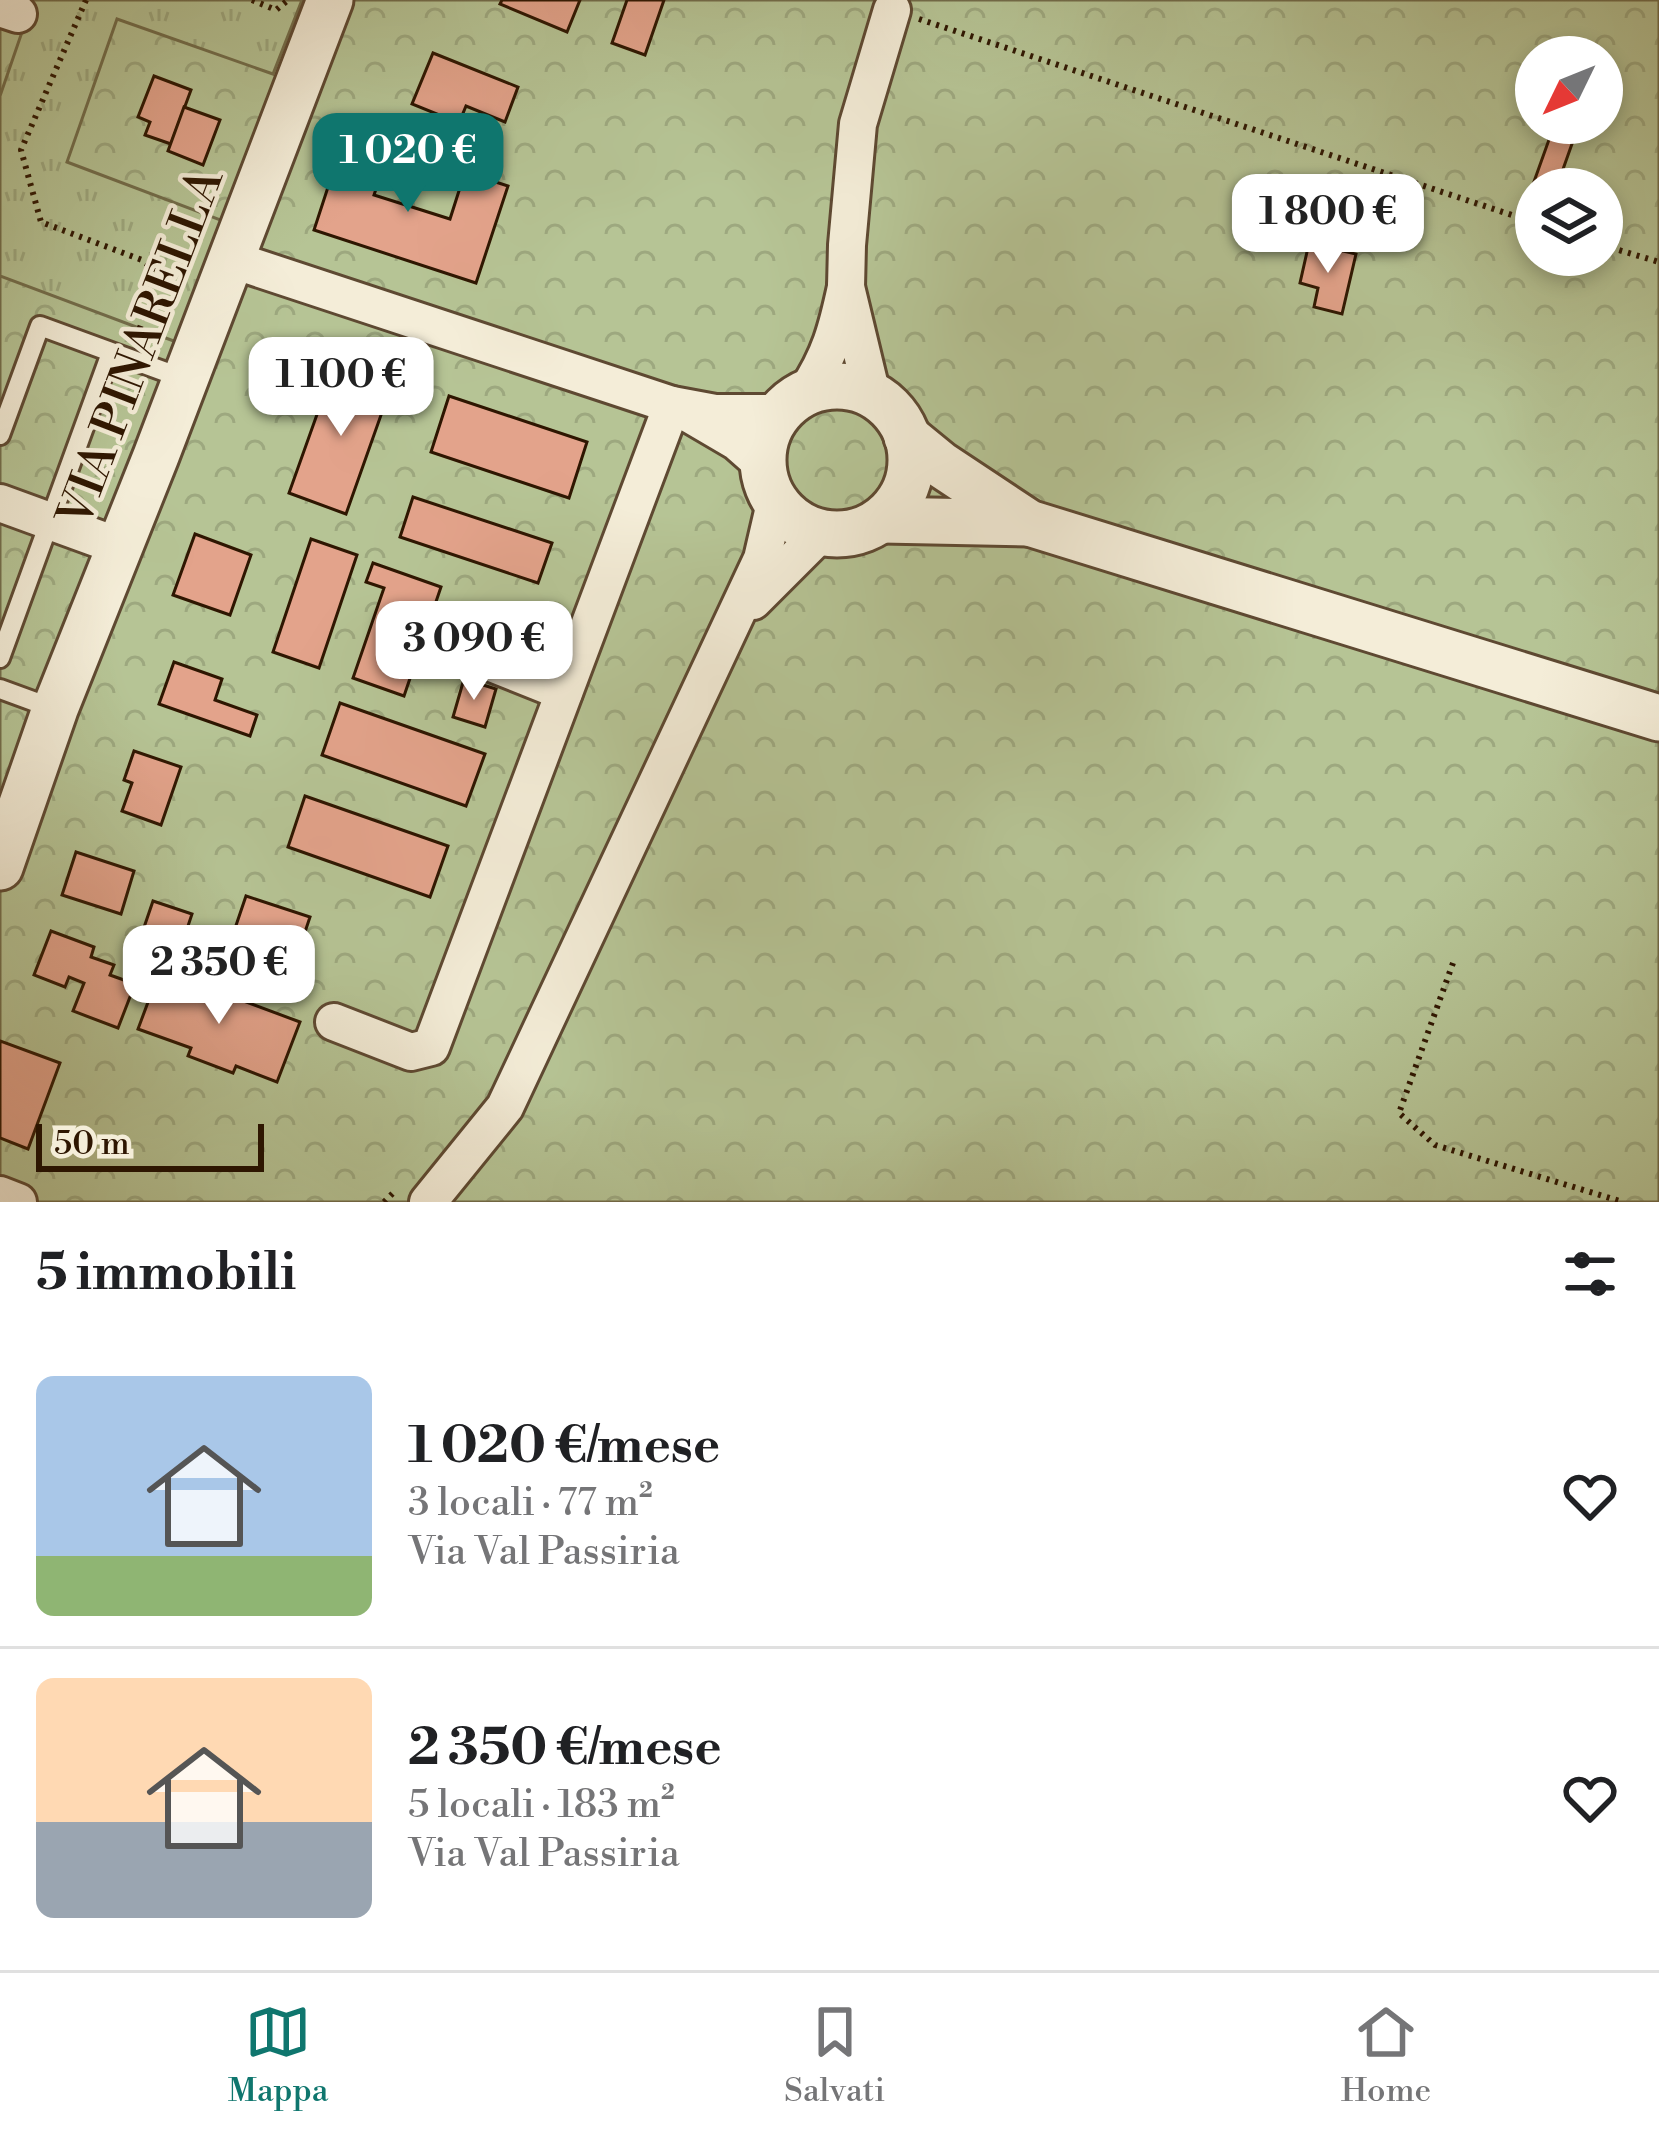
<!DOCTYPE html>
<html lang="it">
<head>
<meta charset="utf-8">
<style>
	body { margin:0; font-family:"Libre Bodoni",serif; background:#f6f6f6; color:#202124; height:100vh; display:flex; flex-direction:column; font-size:45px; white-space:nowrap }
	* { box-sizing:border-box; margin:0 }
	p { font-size:39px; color:#757577 }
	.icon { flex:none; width:66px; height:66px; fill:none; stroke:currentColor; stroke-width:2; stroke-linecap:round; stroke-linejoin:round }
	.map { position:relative; height:1202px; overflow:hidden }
	.sheet { display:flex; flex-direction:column; background:#fff; flex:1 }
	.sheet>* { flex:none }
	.needle { width:78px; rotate:227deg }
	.buttons { position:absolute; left:1515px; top:36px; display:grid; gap:24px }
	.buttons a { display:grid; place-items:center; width:108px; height:108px; border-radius:50%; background:#fff; box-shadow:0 6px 18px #0003; font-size:60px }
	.scale { position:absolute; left:36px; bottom:30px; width:228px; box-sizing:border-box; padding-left:12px; border:6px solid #2e1601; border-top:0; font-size:33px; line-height:42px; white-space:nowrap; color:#2e1601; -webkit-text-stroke:9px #f4edd8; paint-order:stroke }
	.price { position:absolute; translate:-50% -102px; padding:0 27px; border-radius:24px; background:#fff; color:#222; font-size:39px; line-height:78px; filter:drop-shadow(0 3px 6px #0008) }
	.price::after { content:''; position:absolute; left:50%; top:72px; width:36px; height:27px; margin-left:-18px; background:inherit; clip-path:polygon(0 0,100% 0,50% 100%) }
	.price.selected { background:#0f766e; color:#fff }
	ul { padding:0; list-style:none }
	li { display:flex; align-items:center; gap:36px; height:300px; padding:0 36px }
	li+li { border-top:3px solid #e0e0e0 }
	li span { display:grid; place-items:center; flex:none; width:336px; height:240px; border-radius:18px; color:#555 }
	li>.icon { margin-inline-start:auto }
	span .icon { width:144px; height:144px; fill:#fffc; stroke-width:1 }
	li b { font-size:51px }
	h2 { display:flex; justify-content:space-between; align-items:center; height:144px; padding:0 36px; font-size:51px }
	.tab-bar { display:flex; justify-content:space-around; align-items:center; height:168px; border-top:3px solid #e0e0e0; background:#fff; font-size:33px; color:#757577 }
	.tab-bar a { display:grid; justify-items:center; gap:6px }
	.tab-bar .selected { color:#0f766e }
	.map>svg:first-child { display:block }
	.forest { fill:url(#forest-crowns); stroke:#726d4b; stroke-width:3; fill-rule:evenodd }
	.park { fill:url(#park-tufts); stroke:#726d4b; stroke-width:3 }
	.building { fill:#e3a38b; stroke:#2e1601; stroke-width:3 }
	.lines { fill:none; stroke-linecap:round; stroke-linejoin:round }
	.service-casing { stroke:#5e4932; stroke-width:24 }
	.minor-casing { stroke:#5e4932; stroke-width:42 }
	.tertiary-casing { stroke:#5e4932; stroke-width:51 }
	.path { stroke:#2e1601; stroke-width:6; stroke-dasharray:3 6; stroke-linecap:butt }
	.service { stroke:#f4edd8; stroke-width:18 }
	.minor { stroke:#f4edd8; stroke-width:36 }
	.tertiary { stroke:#f4edd8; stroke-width:45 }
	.labels { text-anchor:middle; stroke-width:9; stroke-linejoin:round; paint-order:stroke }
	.street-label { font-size:48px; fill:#2e1601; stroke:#f4edd8 }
</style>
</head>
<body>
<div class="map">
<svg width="1659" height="1202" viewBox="0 0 1659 1202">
	<defs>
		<pattern id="forest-crowns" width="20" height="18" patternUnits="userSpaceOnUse" patternTransform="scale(3)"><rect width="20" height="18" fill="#b6c495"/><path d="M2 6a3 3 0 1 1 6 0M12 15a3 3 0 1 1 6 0" fill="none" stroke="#9da87f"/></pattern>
		<pattern id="park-tufts" width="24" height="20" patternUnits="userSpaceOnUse" patternTransform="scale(3)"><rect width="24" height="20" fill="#b6c495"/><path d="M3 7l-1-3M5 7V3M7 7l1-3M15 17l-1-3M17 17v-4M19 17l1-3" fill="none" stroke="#9da87f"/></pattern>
	</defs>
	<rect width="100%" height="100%" fill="#eee3c3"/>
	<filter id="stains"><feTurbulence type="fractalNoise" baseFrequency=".00167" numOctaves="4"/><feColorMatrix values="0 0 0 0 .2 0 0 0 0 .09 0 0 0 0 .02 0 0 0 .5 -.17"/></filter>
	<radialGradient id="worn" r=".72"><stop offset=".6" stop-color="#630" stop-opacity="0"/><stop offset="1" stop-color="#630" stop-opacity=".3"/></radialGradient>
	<path class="forest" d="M 0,0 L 1659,0 L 1659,1202 L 0,1202 ZM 1536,57 L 1602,57 L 1602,123 L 1536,123 ZM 1536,189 L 1602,189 L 1602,255 L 1536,255 Z"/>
	<polygon class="park" points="33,0 302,0 273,74 117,19 67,162 226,222 179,343 0,276 0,96"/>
	<g class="building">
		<polygon points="502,0 580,0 567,32 500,4"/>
		<polygon points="627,0 664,0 645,55 612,43"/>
		<polygon points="433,53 518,87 505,122 466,106 459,123 412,104"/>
		<polygon points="154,76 191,90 171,144 145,135 150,122 138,117"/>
		<polygon points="184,107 220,120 203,165 168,151"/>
		<polygon points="346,132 390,147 374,195 450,219 465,172 508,186 476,283 314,230"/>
		<polygon points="1551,134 1573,141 1556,189 1536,189 1536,207 1526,204"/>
		<polygon points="1309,243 1356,254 1342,314 1314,307 1318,288 1300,283"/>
		<polygon points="335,364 392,384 346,514 289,493"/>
		<polygon points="449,396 587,442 569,498 431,452"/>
		<polygon points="413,497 552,543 538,583 400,537"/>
		<polygon points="195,534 251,555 230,615 173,595"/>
		<polygon points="311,539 357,555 319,668 273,652"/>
		<polygon points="373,563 441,587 404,696 353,678 384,588 366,582"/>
		<polygon points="488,606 525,616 516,653 479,643"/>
		<polygon points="174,662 222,679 215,700 257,715 250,736 159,704"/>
		<polygon points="464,679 496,689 485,727 453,717"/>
		<polygon points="340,703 485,754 466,806 322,755"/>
		<polygon points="134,751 181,767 161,825 122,811 132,783 124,780"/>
		<polygon points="305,796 448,846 430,897 288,847"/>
		<polygon points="76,852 134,871 121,914 62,895"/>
		<polygon points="246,896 310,917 293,968 229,946"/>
		<polygon points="153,901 192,914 178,956 139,942"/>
		<polygon points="51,931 94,947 91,957 114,965 110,975 135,984 118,1028 73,1011 84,983 69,977 65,987 34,975"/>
		<polygon points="160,970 300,1022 277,1082 236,1066 233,1073 188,1056 191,1048 138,1029"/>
		<polygon points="0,1041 60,1063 28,1149 0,1138"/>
	</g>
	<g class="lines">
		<g class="service-casing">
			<g id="service">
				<polyline points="0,435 40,326 185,379"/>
				<polyline points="0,658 111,353"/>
				<polyline points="0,689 52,708"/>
			</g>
		</g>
		<g class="minor-casing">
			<g id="minor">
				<polyline points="0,8 18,14"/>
				<polyline points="230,259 672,405 715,413 779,413"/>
				<polyline points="846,287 847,245 858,124 892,10"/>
				<path d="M 806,392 C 830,356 837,329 846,287 L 872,395"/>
				<polyline points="691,415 737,442 762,464"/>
				<polyline points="0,503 121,547"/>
				<polyline points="753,601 821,533"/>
				<polyline points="484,660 564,692"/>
				<polyline points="334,1022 411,1052 431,1047 672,405"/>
				<polyline points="0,1195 18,1202"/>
				<polyline points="428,1202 505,1107 762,559 775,503"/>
			</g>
		</g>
		<g class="tertiary-casing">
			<g id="tertiary">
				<circle cx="837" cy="460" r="74"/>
				<polyline points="907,437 940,464 1029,523 1659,718"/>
				<polyline points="882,520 1029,523"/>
				<polyline points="0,867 55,709 156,456 330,0"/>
			</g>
		</g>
		<g class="path">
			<polyline points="86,0 21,150 41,222 142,260 159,274 137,336"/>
			<polyline points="252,0 276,10 288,0"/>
			<polyline points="919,19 1536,223"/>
			<polyline points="1602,245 1659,262"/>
			<polyline points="1453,963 1399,1113 1435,1145 1623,1202"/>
			<polyline points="384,1202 396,1190"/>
		</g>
		<use href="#service" class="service"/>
		<use href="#minor" class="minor"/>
		<use href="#tertiary" class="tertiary"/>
	</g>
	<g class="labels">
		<g class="street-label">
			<text transform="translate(139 347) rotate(-69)" y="17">VIA PINARELLA</text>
		</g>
	</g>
	<rect width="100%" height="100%" filter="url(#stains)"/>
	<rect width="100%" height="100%" fill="url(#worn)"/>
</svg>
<div class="buttons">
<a><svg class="needle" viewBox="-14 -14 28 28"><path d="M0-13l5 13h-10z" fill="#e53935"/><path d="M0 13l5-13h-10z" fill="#757577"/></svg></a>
<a><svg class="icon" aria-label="layers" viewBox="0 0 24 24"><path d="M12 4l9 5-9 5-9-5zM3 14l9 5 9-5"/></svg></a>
</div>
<div class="scale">50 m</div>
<b class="price selected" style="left:408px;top:215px">1 020 €</b>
<b class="price" style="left:1328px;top:276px">1 800 €</b>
<b class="price" style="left:341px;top:439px">1 100 €</b>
<b class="price" style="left:474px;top:703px">3 090 €</b>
<b class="price" style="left:219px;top:1027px">2 350 €</b>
</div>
<section class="sheet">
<h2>5 immobili<svg class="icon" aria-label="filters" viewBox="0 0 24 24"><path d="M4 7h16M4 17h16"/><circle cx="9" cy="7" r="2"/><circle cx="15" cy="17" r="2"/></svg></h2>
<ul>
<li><span style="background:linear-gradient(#a9c7e8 75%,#8fb573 0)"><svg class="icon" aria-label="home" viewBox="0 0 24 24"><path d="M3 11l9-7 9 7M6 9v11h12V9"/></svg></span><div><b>1 020 €/mese</b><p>3 locali · 77 m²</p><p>Via Val Passiria</p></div><svg class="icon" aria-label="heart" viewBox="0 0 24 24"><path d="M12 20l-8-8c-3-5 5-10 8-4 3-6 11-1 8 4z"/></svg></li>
<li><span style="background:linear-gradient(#ffd9b3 60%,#9aa5b1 0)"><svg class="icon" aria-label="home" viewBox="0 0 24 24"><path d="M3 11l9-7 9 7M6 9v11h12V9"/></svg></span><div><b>2 350 €/mese</b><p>5 locali · 183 m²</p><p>Via Val Passiria</p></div><svg class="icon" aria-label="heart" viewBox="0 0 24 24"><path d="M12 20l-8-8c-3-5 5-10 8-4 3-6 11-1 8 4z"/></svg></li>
</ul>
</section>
<nav class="tab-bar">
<a class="selected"><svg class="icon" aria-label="map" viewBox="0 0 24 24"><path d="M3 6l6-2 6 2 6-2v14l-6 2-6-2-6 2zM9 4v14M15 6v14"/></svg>Mappa</a>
<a><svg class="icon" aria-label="saved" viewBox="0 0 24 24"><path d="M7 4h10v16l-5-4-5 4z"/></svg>Salvati</a>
<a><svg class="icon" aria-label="home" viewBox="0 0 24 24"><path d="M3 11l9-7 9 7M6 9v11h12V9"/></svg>Home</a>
</nav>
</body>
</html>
